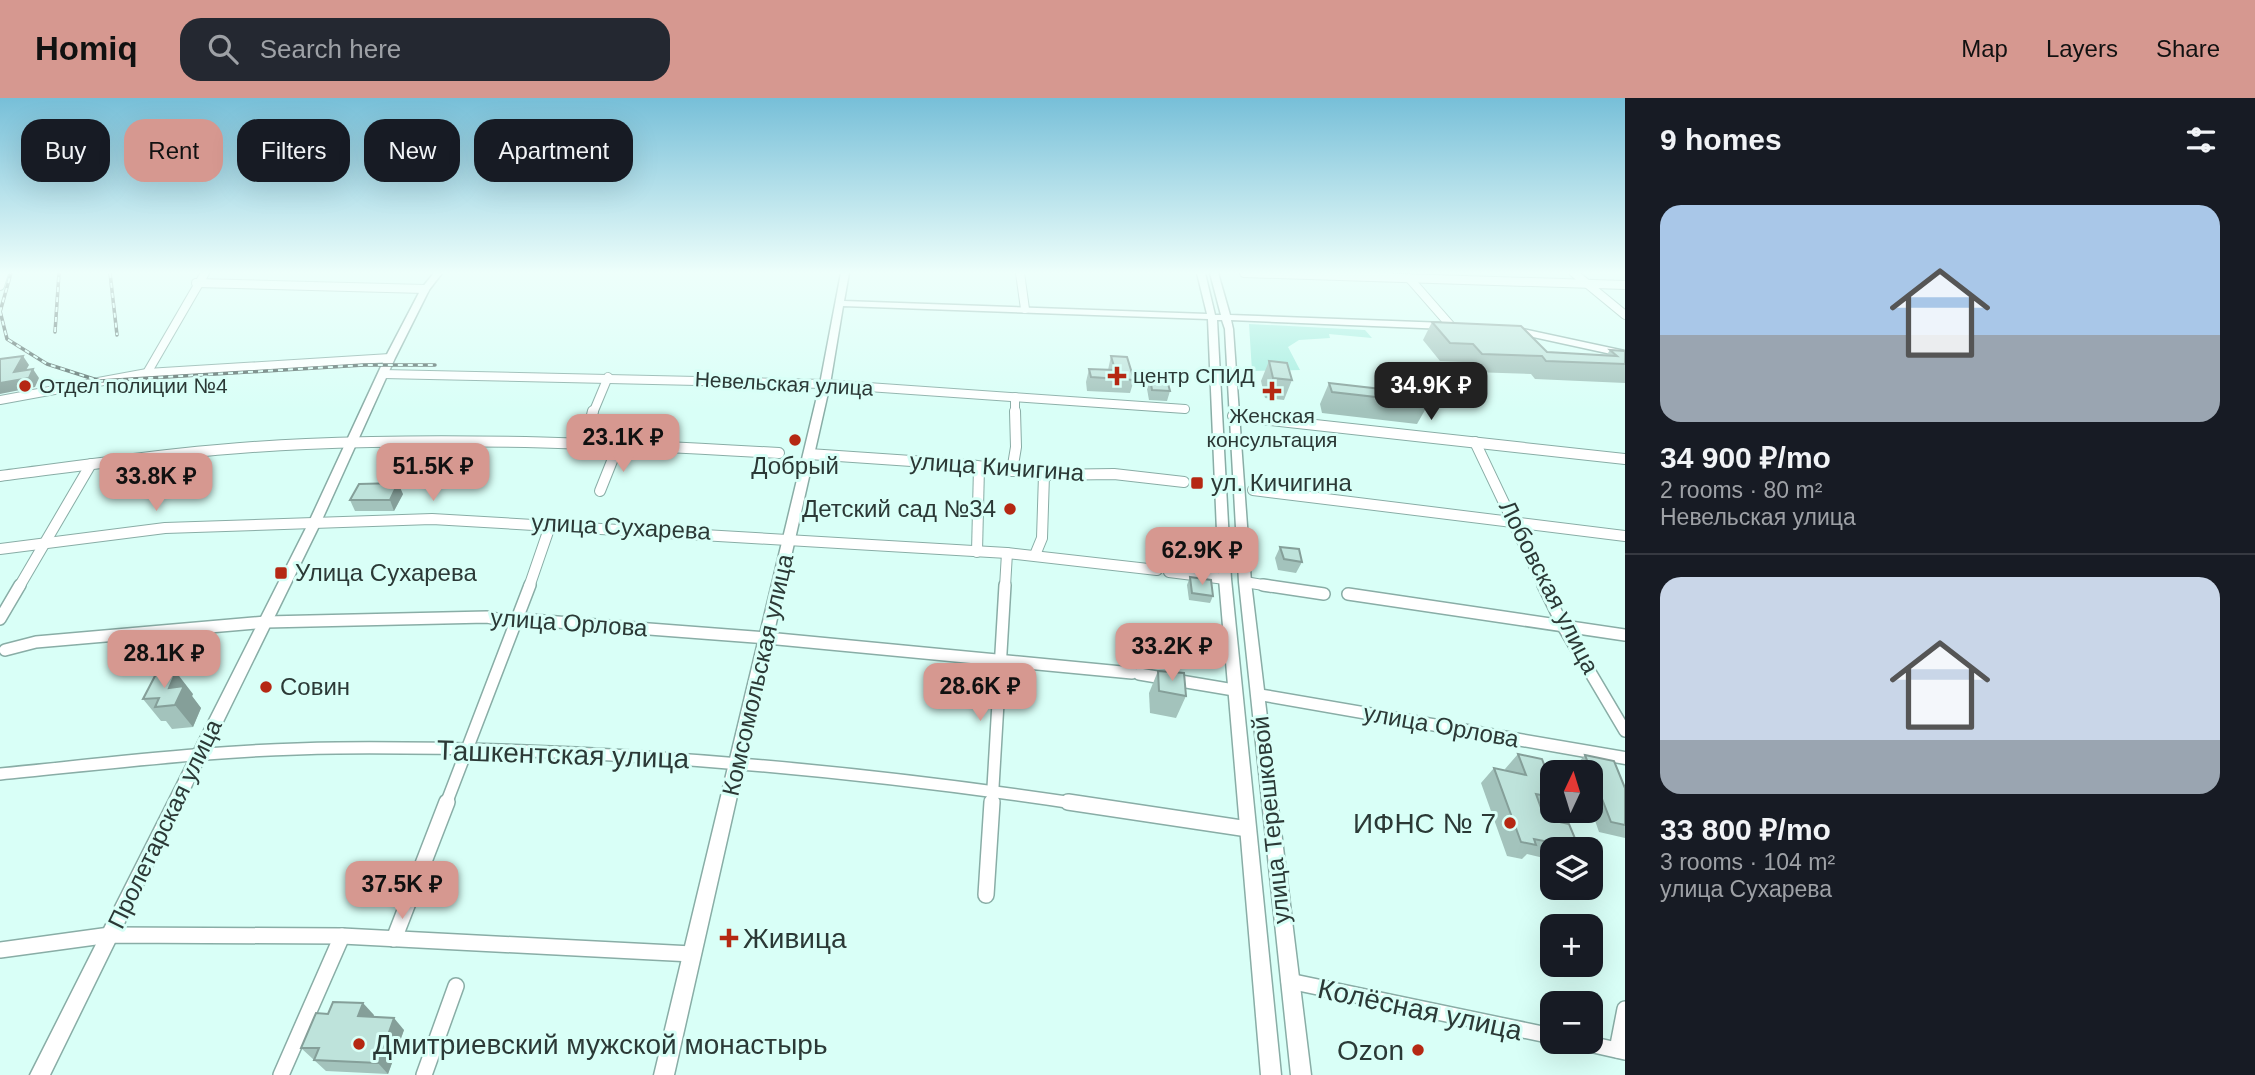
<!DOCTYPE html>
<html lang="en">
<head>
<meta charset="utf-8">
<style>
	body { margin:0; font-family:Helvetica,sans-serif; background:#242831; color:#f1f3f6; height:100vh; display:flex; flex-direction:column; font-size:26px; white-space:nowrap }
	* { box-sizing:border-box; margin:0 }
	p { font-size:23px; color:#9ea1a6 }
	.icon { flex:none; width:38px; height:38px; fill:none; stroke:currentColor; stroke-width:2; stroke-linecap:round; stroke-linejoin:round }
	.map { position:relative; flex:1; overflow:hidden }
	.side { display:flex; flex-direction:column; background:#171b24; width:630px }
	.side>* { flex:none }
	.guide { position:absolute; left:21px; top:21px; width:665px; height:63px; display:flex; gap:14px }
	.needle { width:46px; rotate:4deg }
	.controls { position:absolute; left:1540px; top:662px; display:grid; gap:14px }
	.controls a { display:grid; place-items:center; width:63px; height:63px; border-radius:14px; background:#171b24; box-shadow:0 7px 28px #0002; font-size:35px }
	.price { position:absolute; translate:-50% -60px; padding:0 16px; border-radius:14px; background:#d69890; color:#111; font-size:23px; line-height:46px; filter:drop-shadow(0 2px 4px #0008) }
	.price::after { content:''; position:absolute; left:50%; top:42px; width:21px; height:16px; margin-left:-10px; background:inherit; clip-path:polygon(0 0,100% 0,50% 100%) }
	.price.current { background:#222; color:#fff }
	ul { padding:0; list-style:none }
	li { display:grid; align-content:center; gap:14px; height:371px; padding:0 35px }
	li+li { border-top:2px solid #363941 }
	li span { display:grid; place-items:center; height:217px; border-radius:21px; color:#555 }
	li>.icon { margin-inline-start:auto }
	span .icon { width:126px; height:126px; fill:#fffc; stroke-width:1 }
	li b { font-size:30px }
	h2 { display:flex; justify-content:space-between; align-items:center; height:84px; padding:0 35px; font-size:30px }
	.tag { padding:0 24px; border-radius:21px; background:#171b24; box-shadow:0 7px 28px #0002; font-size:24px; line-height:63px }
	.tag.current { background:#d69890; color:#111 }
	header { display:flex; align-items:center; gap:42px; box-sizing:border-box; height:98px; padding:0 35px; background:#d69890; color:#111 }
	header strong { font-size:33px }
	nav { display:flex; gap:38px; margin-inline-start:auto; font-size:24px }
	.search { width:490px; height:63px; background:#242831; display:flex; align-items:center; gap:18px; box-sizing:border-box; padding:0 24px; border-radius:21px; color:#9ea1a6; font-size:26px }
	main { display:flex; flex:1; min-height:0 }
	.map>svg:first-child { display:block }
	.green { fill:#a3eddf }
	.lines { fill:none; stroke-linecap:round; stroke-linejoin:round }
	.minor-far3-casing { stroke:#89ada6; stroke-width:10 }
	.minor-far2-casing { stroke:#89ada6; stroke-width:12 }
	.minor-far1-casing { stroke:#89ada6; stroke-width:14 }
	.minor-casing { stroke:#89ada6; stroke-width:18 }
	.major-casing { stroke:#89ada6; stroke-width:3 }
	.minor-far3 { stroke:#fff; stroke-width:8 }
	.minor-far2 { stroke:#fff; stroke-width:10 }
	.minor-far1 { stroke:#fff; stroke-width:11 }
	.minor { stroke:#fff; stroke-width:15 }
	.major { fill:#fff; fill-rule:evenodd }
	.rail-casing { stroke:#576b67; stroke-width:3.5 }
	.rail { stroke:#d9fff7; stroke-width:2; stroke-dasharray:5; stroke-linecap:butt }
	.wall { fill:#a3c3bc }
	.shaded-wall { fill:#859f99 }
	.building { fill:#bee3db; stroke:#859f99; stroke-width:2 }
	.poi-dot { fill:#b52813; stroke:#d9fff7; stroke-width:2.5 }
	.labels { text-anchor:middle; stroke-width:6; stroke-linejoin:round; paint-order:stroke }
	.far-poi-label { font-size:21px; fill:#2b3936; stroke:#d9fff7; text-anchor:start }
	.far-street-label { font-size:21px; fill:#2b3936; stroke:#d9fff7 }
	.poi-label { font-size:24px; fill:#2b3936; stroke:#d9fff7; text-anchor:start }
	.street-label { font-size:24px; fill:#2b3936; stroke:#d9fff7 }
	.near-street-label { font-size:28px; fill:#2b3936; stroke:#d9fff7 }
	.near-poi-label { font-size:28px; fill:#2b3936; stroke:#d9fff7; text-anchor:end }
</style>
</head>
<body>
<header>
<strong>Homiq</strong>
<div class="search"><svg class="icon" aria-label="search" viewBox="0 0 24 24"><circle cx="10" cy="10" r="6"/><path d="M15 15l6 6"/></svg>Search here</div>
<nav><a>Map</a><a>Layers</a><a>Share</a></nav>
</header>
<main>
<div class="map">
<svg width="1625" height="977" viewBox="0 0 1625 977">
	<rect width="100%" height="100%" fill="#d9fff7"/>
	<polygon class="green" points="1249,226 1365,232 1372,240 1329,236 1330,240 1299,242 1288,249 1300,272 1252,273"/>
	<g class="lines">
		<g class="minor-far3-casing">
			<g id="minor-far3">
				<polyline points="1020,175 1025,211"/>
				<polyline points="1244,175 1625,187"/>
				<polyline points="1574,175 1625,217"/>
				<polyline points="1409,180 1451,228"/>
				<polyline points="196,185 425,191"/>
				<polyline points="0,188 4,175"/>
				<polyline points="147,275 205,175"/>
				<polyline points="383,276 825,286 1185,311"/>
				<polyline points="1015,299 1015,315"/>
				<polyline points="0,302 147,275 390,260"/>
				<polyline points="593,315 608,279"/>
			</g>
		</g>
		<g class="minor-far2-casing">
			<g id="minor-far2">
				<polyline points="1233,318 1625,361"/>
				<polyline points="1475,344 1544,489"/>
				<polyline points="585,346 593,313"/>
				<polyline points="809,356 970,367 1044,377 1114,376 1184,384"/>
				<polyline points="1012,373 1016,349 1015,313"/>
				<path d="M 0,378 C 102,365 204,350 306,346 C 464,339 622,346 779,355"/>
				<polyline points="1253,392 1625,438"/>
				<polyline points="600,393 618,348"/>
				<polyline points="0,451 165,430 432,421 1007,455 1157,472"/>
				<polyline points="977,454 979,369"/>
				<polyline points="1035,457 1042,440 1044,377"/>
				<polyline points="1169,474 1225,481"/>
				<polyline points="1245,484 1275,489"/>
				<polyline points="19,489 91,366"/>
				<polyline points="529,489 551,425"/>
				<polyline points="1005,489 1007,455"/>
			</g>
		</g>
		<g class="minor-far1-casing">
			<g id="minor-far1">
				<polyline points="1263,487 1324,496"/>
				<polyline points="1543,487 1564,530 1625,633"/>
				<polyline points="1348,496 1625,537"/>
				<polyline points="0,521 20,487"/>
				<polyline points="5,552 36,544 266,524 487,519 507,523 518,521 767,540 1132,575"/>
				<polyline points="1139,576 1234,592"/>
				<path d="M 0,676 C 112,665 224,651 337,650 C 586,648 834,669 1080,706"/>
				<polyline points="446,706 530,487"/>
				<polyline points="992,706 1005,487"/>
			</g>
		</g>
		<g class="minor-casing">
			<g id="minor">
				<polyline points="1068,704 1248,731"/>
				<polyline points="986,797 992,704"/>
				<polyline points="394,841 447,704"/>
				<polyline points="0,852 110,837 342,838 692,856"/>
				<polyline points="1289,883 1552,938"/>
				<polyline points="1576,943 1625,954"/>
				<polyline points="1617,952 1625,911"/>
				<polyline points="281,977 342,838"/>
				<polyline points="424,977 456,888"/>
			</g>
		</g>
		<g class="major-casing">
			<g id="major">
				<polygon points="434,175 442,175 429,192 395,260 321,424 50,977 30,977 309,424 385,260 421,191"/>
				<polygon points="841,175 849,175 844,203 1207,216 1197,175 1205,175 1215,217 1221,217 1210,175 1218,175 1230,217 1446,225 1450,228 1446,231 1231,222 1233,231 1251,484 1264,592 1625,654 1625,666 1265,603 1311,977 1291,977 1239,484 1225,231 1222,222 1217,222 1231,481 1281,977 1261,977 1219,481 1208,221 843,208 830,286 674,977 654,977 820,286"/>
				<polygon points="1513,229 1625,253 1625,259 1510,234 1509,232"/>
			</g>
		</g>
		<use href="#minor-far3" class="minor-far3"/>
		<use href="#minor-far2" class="minor-far2"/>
		<use href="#minor-far1" class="minor-far1"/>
		<use href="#minor" class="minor"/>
		<use href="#major" class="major"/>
		<g class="rail-casing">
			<g id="rail">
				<polyline points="110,175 117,237"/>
				<polyline points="0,213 7,241 47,266 100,283 364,267 435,267"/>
				<polyline points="0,214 11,175"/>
				<polyline points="55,234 59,175"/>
			</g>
		</g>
		<use href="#rail" class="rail"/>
	</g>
	<g class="wall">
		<polygon points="1432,224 1547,254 1606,258 1610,252 1625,253 1625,285 1535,281 1531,276 1471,274 1463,264 1440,263 1423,242"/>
		<polygon points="1111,258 1134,282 1130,295 1087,293 1086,284 1089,271 1108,272"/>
		<polygon points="1269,263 1292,282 1284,302 1265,300 1261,283"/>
		<polygon points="1150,280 1170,293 1167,303 1149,302 1147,291"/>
		<polygon points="1329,285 1429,305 1417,326 1322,315 1320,306"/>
		<polygon points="403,396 394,413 355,413 350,402"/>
		<polygon points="1280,449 1302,464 1296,475 1278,472 1275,460"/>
		<polygon points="1190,479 1213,498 1210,505 1189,502 1187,487"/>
		<polygon points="1158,573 1186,598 1176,620 1150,615 1149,595"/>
		<polygon points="193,596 192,598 201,610 193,629 172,631 166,623 161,623 143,601"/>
		<polygon points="1518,656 1552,688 1552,704 1542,714 1545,721 1579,750 1578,751 1552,751 1552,762 1527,756 1522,761 1507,758 1481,685 1494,670 1506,673 1505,671"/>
		<polygon points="1585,657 1625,690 1625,740 1599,734 1591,711 1591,674 1577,674 1575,668"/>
		<polygon points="374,917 373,919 404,932 388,976 326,973 301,950"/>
	</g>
	<g class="shaded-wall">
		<polygon points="23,258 29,267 21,281 33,271 39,280 35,289 0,296 0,285 14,274"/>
		<polygon points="398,385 403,396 394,413 390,402"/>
		<polygon points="176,574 193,596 192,598 201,610 193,629 175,607 169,590"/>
		<polygon points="363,905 374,917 369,930 358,918"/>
		<polygon points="394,920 404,932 388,976 378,965"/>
	</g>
	<g class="building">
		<polygon points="1432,224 1521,228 1547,254 1617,258 1610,252 1625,253 1625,266 1546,263 1542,258 1482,256 1473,246 1450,245"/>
		<polygon points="23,258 14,274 33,271 29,280 0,285 0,261"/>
		<polygon points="1111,258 1127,259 1134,282 1091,279 1089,271 1115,272"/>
		<polygon points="1269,263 1287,265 1292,282 1273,280"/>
		<polygon points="1150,280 1167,282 1170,293 1152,292"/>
		<polygon points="1329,285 1425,296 1429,305 1332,294"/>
		<polygon points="398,385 390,402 350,402 359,386"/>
		<polygon points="1280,449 1299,451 1302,464 1284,461"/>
		<polygon points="1190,479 1211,482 1213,498 1192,495"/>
		<polygon points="1158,573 1184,575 1186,598 1159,593"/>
		<polygon points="176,574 169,590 184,588 175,607 155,609 159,600 143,601 156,576"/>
		<polygon points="1518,656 1542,661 1552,688 1552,699 1536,696 1545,721 1569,726 1579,750 1534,741 1536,747 1521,744 1494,670 1526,677"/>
		<polygon points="1585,657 1614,663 1625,690 1625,727 1611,724"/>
		<polygon points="333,904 363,905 358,918 394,920 378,965 314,962 319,950 301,950 316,915 328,916"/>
	</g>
	<linearGradient id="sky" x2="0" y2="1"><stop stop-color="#77bfd8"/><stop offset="0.56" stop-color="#eefffb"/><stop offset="1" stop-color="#eefffb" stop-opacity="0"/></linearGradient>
	<rect width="1625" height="312" fill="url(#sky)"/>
	<g class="poi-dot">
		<path d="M1113.5 267.5h7v7h7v7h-7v7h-7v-7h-7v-7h7z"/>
		<circle cx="25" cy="288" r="7"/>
		<path d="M1268.5 282.5h7v7h7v7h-7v7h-7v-7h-7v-7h7z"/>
		<circle cx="795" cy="342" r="7"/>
		<rect x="1190" y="378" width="14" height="14" rx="3.5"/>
		<circle cx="1010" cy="411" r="7"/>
		<rect x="274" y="468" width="14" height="14" rx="3.5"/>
		<circle cx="266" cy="589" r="7"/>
		<circle cx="1510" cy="725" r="7"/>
		<path d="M725.5 829.5h7v7h7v7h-7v7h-7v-7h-7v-7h7z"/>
		<circle cx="359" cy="946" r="7"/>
		<circle cx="1418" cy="952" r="7"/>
	</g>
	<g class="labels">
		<g class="far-poi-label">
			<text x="1133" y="285">центр СПИД</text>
			<text x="39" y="295">Отдел полиции №4</text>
			<text x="1272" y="325" text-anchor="middle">Женская<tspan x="1272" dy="24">консультация</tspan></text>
		</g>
		<g class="far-street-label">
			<text transform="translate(784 286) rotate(3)" y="7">Невельская улица</text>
		</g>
		<g class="poi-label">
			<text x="795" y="376" text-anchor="middle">Добрый</text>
			<text x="1211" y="393">ул. Кичигина</text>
			<text x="996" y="419" text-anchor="end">Детский сад №34</text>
			<text x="295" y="483">Улица Сухарева</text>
			<text x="280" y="597">Совин</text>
		</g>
		<g class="street-label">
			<text transform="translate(997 369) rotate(4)" y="8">улица Кичигина</text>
			<text transform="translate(621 429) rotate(3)" y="8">улица Сухарева</text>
			<text transform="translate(1549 489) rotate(63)" y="8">Лобовская улица</text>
			<text transform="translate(569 525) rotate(4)" y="8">улица Орлова</text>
			<text transform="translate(758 577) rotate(-77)" y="8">Комсомольская улица</text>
			<text transform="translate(1441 628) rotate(10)" y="8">улица Орлова</text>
			<text transform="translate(1271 722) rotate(-96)" y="8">улица Терешковой</text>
			<text transform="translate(165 726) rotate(-64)" y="8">Пролетарская улица</text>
		</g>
		<g class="near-street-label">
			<text transform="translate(563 656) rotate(2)" y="10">Ташкентская улица</text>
			<text transform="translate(1420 911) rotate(12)" y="10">Колёсная улица</text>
		</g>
		<g class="near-poi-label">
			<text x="1496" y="735">ИФНС № 7</text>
			<text x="743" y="850" text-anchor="start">Живица</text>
			<text x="373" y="956" text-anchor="start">Дмитриевский мужской монастырь</text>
			<text x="1404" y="962">Ozon</text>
		</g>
	</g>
</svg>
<div class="controls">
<a><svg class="needle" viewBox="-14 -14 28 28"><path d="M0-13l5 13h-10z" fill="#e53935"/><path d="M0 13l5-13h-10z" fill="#9ea1a6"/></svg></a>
<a><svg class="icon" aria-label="layers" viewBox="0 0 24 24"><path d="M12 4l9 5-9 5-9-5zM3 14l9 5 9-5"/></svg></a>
<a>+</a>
<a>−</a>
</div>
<b class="price current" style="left:1431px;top:324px">34.9K ₽</b>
<b class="price" style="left:623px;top:376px">23.1K ₽</b>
<b class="price" style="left:433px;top:405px">51.5K ₽</b>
<b class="price" style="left:156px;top:415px">33.8K ₽</b>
<b class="price" style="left:1202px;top:489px">62.9K ₽</b>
<b class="price" style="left:1172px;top:585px">33.2K ₽</b>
<b class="price" style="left:164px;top:592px">28.1K ₽</b>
<b class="price" style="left:980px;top:625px">28.6K ₽</b>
<b class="price" style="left:402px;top:823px">37.5K ₽</b>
<div class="guide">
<a class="tag">Buy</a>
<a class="tag current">Rent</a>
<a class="tag">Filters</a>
<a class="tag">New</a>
<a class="tag">Apartment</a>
</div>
</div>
<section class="side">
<h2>9 homes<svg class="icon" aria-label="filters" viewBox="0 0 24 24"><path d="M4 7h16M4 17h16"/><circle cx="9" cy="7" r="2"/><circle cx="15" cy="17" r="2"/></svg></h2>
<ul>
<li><span style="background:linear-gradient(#a9c7e8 60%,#9aa5b1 0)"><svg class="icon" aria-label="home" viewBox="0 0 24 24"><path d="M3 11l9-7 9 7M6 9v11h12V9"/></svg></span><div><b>34 900 ₽/mo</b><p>2 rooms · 80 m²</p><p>Невельская улица</p></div></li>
<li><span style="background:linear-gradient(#c9d6e8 75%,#9aa5b1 0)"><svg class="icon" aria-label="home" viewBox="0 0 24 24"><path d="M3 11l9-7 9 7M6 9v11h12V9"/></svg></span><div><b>33 800 ₽/mo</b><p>3 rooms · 104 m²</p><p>улица Сухарева</p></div></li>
</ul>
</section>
</main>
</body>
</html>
